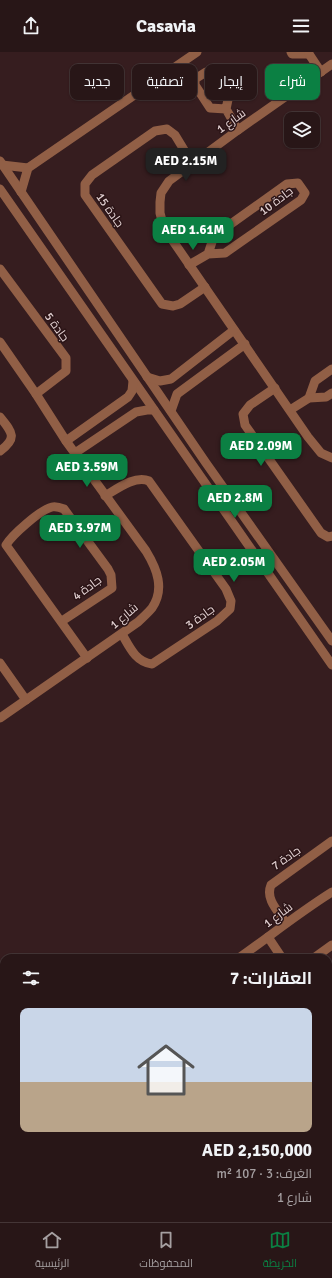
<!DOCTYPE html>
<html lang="ar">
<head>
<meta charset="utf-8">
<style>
	body { margin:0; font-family:Signika,Cairo,sans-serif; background:#301f20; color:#f1f3f6; direction:rtl; height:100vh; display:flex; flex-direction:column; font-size:15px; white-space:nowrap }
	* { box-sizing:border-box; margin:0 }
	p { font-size:13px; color:#a59fa1 }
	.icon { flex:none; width:22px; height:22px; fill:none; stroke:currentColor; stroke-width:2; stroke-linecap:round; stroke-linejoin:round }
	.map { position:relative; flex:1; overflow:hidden; direction:ltr }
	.drawer { position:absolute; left:0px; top:902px; width:332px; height:268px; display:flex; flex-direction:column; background:#281617; border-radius:12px 12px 0 0; box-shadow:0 1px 3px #0004,0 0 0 1px #443536; direction:rtl }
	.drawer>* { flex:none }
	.hud { position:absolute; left:12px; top:12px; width:308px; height:36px; direction:rtl; display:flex; gap:8px }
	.tools { position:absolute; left:284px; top:60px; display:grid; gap:8px }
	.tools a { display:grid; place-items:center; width:36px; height:36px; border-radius:8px; background:#281617; box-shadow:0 1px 3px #0004,0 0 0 1px #443536; font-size:20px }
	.price { position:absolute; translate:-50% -34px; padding:0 9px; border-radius:8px; background:#0b8043; color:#fff; font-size:13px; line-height:26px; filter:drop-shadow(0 1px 2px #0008) }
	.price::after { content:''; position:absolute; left:50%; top:24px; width:12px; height:9px; margin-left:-6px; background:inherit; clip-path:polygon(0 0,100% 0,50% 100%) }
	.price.current { background:#222; color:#fff }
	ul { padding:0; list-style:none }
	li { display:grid; align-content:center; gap:8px; height:212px; padding:0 20px }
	li span { display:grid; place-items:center; height:124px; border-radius:8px; color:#555 }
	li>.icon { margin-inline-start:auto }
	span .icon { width:72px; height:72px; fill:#fffc; stroke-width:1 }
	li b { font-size:17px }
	h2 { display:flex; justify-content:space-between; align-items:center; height:48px; padding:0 20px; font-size:17px }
	.chip { padding:0 14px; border-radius:8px; background:#281617; box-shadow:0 1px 3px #0004,0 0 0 1px #443536; font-size:14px; line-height:36px }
	.chip.current { background:#0b8043; color:#fff }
	header { display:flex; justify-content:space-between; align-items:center; height:52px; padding:0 20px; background:#281617; font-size:18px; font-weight:800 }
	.dock { display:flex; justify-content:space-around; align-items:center; height:56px; border-top:1px solid #443536; background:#281617; font-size:11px; color:#a59fa1 }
	.dock a { display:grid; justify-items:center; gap:2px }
	.dock .current { color:#0b8043 }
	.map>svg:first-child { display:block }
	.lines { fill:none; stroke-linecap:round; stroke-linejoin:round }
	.minor { stroke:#915f46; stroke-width:9 }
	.labels { text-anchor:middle; stroke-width:3; stroke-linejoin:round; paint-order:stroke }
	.street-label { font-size:12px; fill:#e4d3d4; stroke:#2b1416 }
</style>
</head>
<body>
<header><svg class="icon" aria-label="menu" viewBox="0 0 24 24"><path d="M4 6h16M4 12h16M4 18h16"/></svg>Casavia<svg class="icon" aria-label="share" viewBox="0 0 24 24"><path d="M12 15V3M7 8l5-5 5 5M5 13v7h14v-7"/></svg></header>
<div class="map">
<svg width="332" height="1170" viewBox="0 0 332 1170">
	<rect width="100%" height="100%" fill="#361d1f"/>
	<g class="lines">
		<g class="minor">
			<polyline points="291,0 292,2 309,2"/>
			<polyline points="309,2 321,20"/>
			<polyline points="332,12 238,78 169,129 161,141 160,150 160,161 164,176 308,385 321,401 332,406"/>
			<polyline points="226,57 210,56 195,33 195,27 206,20 215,22 229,43 226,57 238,78"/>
			<polyline points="0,109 206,411 332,589"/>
			<polyline points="192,111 175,83 167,77 155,79 92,123 85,132 85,143 162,252 173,254 180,252 205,235"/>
			<polyline points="2,113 28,116"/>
			<polyline points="0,137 332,613"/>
			<polyline points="21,140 28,116 197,0"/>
			<polyline points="189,213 208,202 225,201 301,148 305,141 298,131 287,132 214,184 208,202"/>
			<polyline points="0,217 66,306 66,319 36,342"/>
			<path d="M 0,290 L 36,342 L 66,389 L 146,499 C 157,517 165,537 152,556 C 148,561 142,566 138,570 L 0,666"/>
			<polyline points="147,325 160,329 171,327 234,278"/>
			<polyline points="275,336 250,353 243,362 245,373 321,481 328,485 332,484"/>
			<polyline points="309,346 315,329 332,317"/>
			<polyline points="290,358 309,346 326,345 332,341"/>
			<polyline points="171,359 177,342 245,292"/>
			<path d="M 0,365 C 12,380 18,386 0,399"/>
			<polyline points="66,389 128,345 132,339 133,329"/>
			<polyline points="75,401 136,360 147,358 154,358"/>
			<path d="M 105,444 C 117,437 135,423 149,429 L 226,537 L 231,549 L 230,557 L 217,569 L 152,612 C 136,610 130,596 122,582"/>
			<path d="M 62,569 L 112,536 L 111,523 L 108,517 L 64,457 C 59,455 56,454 52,455 C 40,458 12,483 6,493 L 87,606"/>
			<polyline points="0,611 26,648"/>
			<path d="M 286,871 C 278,859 265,847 271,833 L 332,789"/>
			<polyline points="268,885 282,906"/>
			<path d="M 239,906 C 270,884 300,860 332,840"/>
			<polyline points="314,906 332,893"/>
			<polyline points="328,971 332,972"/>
			<polyline points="0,1018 4,1015"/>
			<polyline points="328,1088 332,1094"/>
			<polyline points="0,1137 4,1137"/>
			<polyline points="46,1166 47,1170"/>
			<polyline points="212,1166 215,1170"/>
			<polyline points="302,1166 305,1170"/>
			<polyline points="177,1170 183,1166"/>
		</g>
	</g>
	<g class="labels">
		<g class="street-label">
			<text transform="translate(231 69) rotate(-36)" y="4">شارع 1</text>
			<text transform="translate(276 149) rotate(-37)" y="4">جادة 10</text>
			<text transform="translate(110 158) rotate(55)" y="4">جادة 15</text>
			<text transform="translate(57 275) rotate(54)" y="4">جادة 5</text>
			<text transform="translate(87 536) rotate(-37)" y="4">جادة 4</text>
			<text transform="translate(124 564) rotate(-40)" y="4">شارع 1</text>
			<text transform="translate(200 565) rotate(-36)" y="4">جادة 3</text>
			<text transform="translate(286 806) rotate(-35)" y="4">جادة 7</text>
			<text transform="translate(278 863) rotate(-37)" y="4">شارع 1</text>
		</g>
	</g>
</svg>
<div class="tools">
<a><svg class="icon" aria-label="layers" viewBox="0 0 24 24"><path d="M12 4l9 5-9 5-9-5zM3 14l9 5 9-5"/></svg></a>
</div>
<b class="price current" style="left:186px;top:130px">AED 2.15M</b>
<b class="price" style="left:193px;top:199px">AED 1.61M</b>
<b class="price" style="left:261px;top:415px">AED 2.09M</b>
<b class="price" style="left:87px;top:436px">AED 3.59M</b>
<b class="price" style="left:235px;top:467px">AED 2.8M</b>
<b class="price" style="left:80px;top:497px">AED 3.97M</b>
<b class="price" style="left:234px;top:531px">AED 2.05M</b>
<div class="hud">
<a class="chip current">شراء</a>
<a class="chip">إيجار</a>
<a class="chip">تصفية</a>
<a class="chip">جديد</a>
</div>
<section class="drawer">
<h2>العقارات: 7<svg class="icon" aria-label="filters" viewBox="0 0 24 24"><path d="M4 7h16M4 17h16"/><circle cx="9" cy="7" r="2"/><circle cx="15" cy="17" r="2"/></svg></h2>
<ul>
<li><span style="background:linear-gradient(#c9d6e8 60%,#b9a48a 0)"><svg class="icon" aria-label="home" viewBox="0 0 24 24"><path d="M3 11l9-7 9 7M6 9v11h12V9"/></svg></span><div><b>AED 2,150,000</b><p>الغرف: 3 · 107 m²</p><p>شارع 1</p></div></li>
</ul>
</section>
</div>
<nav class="dock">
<a class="current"><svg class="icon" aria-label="map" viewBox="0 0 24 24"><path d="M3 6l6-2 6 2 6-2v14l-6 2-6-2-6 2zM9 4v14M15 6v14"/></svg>الخريطة</a>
<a><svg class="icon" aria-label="saved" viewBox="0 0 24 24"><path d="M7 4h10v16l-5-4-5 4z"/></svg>المحفوظات</a>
<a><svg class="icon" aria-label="home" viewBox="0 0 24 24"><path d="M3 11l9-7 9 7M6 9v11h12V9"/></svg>الرئيسية</a>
</nav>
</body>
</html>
